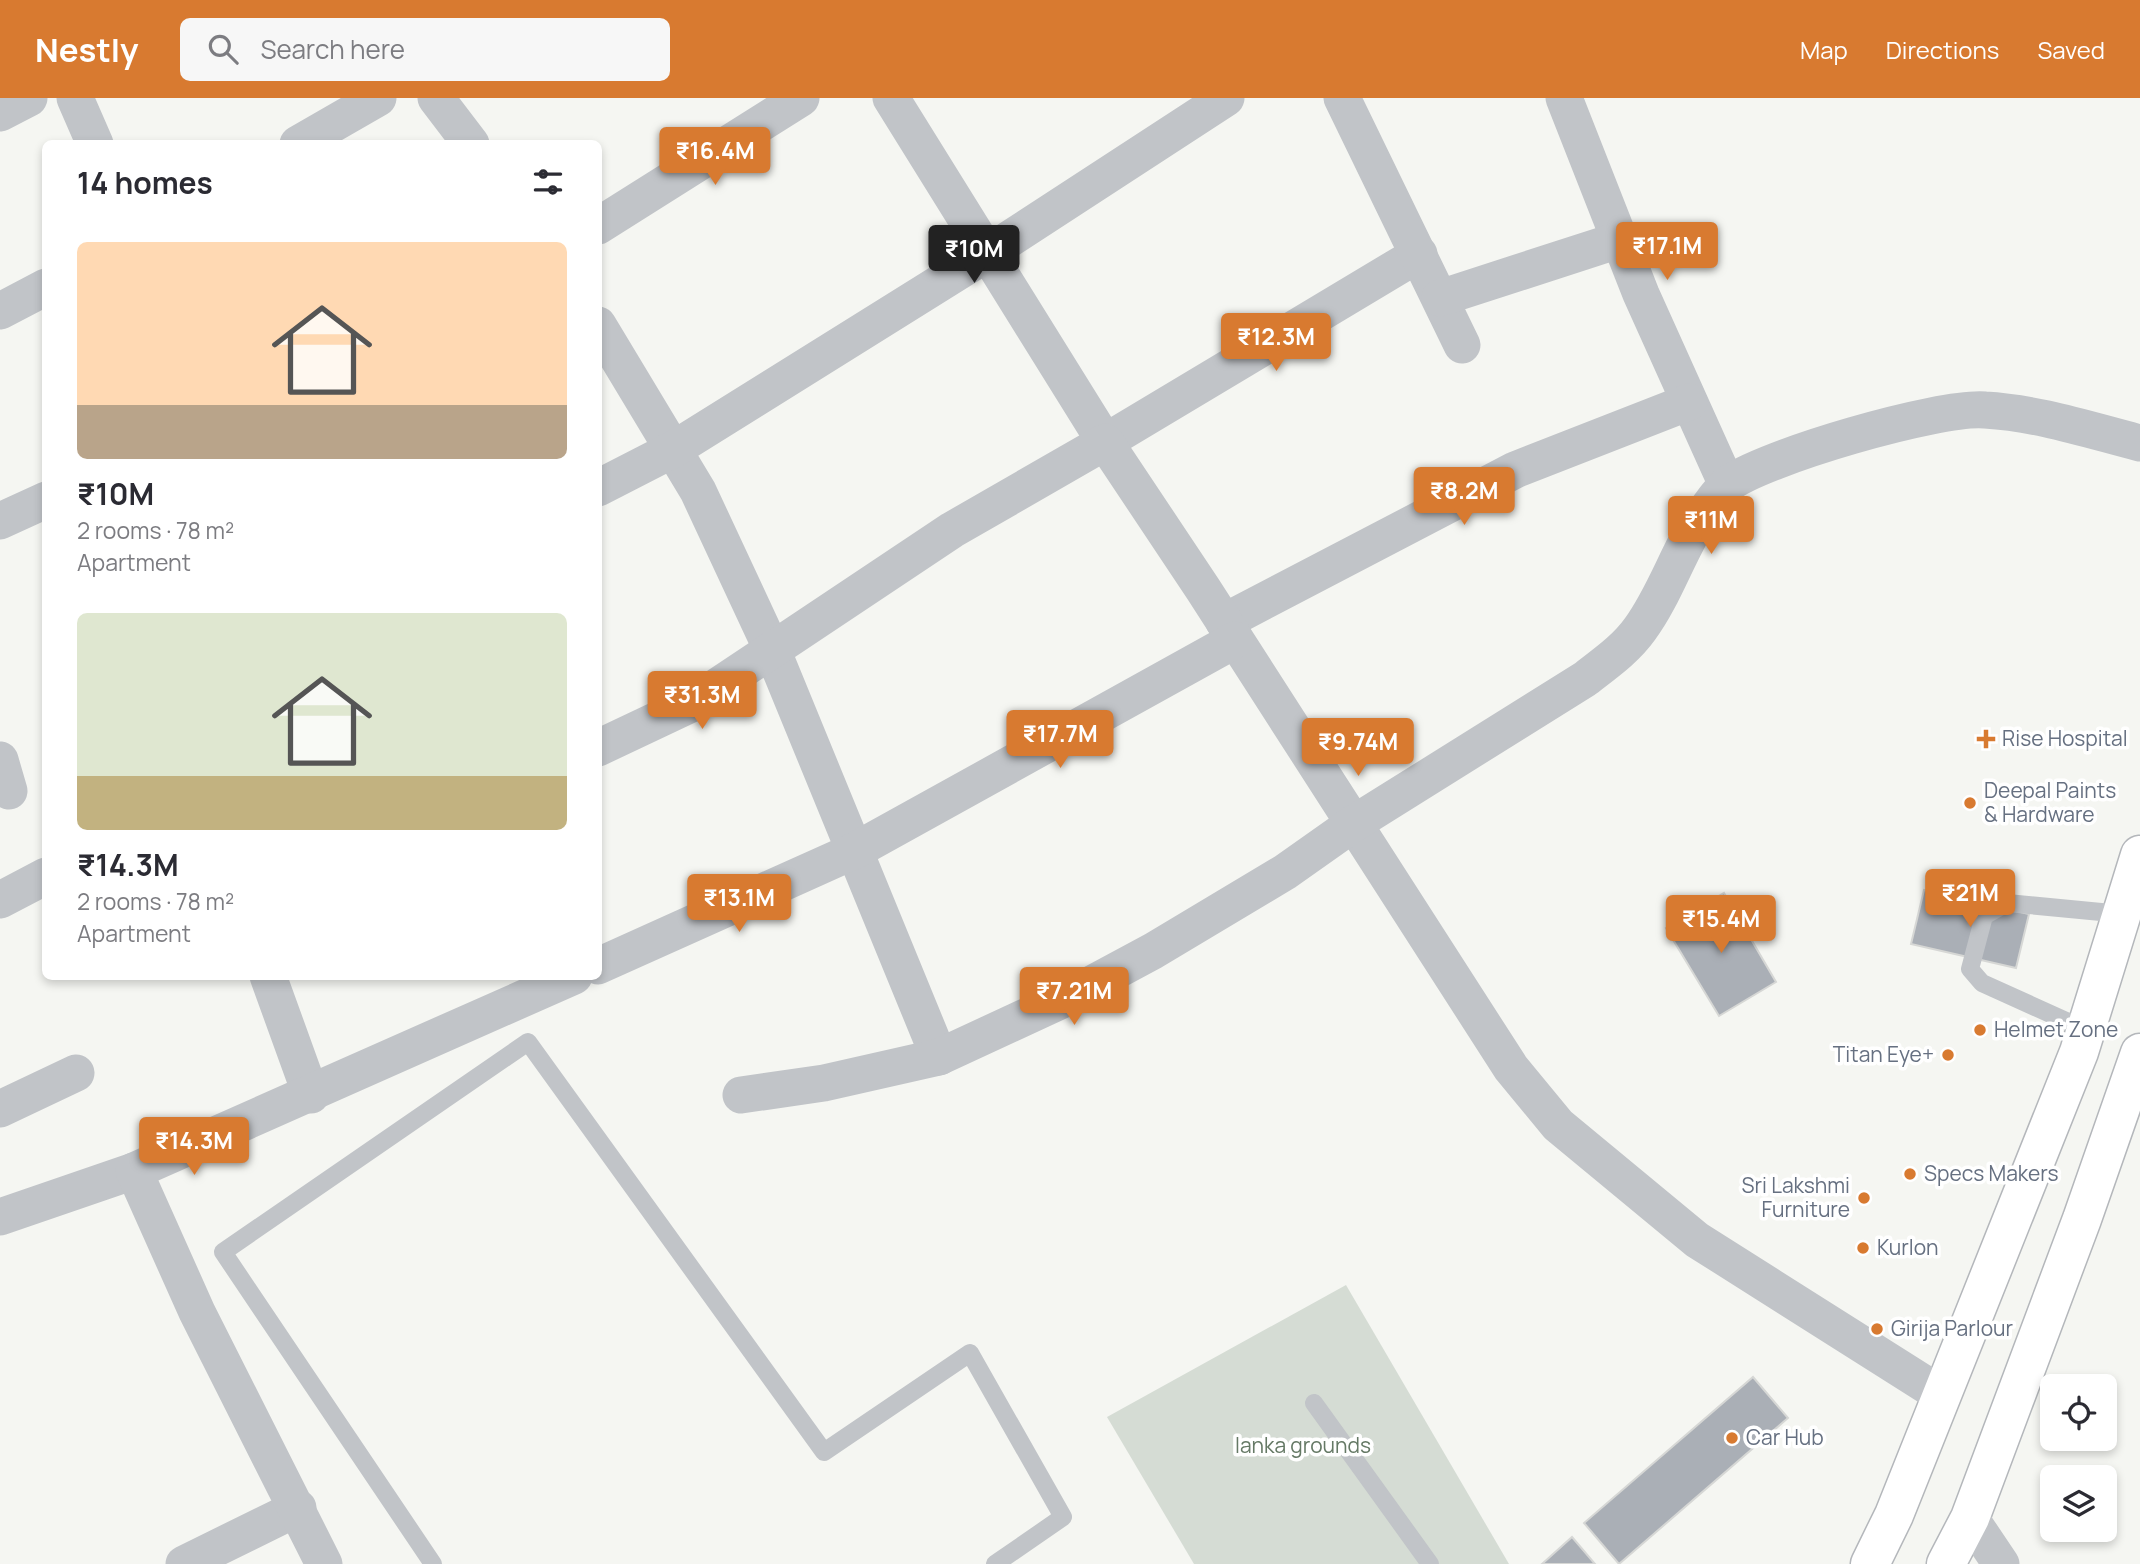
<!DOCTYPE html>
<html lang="en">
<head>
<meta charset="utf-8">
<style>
	body { margin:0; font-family:Manrope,sans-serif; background:#f7f7f7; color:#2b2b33; height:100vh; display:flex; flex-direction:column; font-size:26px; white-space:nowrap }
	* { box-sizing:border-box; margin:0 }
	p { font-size:23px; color:#7c7c81 }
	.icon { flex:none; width:38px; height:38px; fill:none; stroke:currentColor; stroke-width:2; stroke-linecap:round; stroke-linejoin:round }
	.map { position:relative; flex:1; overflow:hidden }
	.drawer { position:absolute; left:42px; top:42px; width:560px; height:840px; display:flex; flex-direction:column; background:#fff; border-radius:10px; box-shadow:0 4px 10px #0003 }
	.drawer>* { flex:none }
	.tools { position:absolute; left:2040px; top:1276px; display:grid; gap:14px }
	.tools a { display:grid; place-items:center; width:77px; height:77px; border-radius:10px; background:#fff; box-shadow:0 4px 10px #0003; font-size:35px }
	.price { position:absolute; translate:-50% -60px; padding:0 16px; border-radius:7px; background:#d87a30; color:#fff; font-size:23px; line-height:46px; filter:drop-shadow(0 2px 4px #0008) }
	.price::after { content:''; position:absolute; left:50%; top:42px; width:21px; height:16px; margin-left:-10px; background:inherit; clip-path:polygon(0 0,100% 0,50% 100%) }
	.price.selected { background:#222; color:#fff }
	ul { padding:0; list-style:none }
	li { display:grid; align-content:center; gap:14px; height:371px; padding:0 35px }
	li span { display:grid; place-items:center; height:217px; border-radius:10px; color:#555 }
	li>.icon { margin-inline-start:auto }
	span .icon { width:126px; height:126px; fill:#fffc; stroke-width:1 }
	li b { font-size:30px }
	h2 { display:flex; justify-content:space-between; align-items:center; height:84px; padding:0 35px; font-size:30px }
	header { display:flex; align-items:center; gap:42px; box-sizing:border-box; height:98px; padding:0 35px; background:#d87a30; color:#fff }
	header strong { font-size:33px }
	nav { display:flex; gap:38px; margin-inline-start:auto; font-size:24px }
	.search { width:490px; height:63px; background:#f7f7f7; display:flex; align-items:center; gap:18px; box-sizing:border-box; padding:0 24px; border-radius:10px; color:#7c7c81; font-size:26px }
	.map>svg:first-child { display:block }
	.green { fill:#d5dcd4 }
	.building { fill:#aaafb6; stroke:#d6d7d5; stroke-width:2 }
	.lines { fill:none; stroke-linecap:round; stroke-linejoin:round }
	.primary-casing { stroke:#b4b7bb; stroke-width:41 }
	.service { stroke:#c1c4c8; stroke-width:18 }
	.minor { stroke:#c1c4c8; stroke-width:37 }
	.primary { stroke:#fff; stroke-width:38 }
	.poi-dot { fill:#d87a30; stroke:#fff; stroke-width:2.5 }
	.labels { text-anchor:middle; stroke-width:7; stroke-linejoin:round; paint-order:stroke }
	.poi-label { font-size:21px; fill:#667081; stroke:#fff; text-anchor:start }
	.park-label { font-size:21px; fill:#657965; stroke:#fff }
</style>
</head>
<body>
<header>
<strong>Nestly</strong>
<div class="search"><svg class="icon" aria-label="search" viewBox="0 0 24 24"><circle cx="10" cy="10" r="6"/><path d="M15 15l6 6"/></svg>Search here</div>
<nav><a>Map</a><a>Directions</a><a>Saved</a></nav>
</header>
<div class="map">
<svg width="2140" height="1466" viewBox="0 0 2140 1466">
	<rect width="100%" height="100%" fill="#f5f6f2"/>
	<polygon class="green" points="1346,1187 1509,1466 1194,1466 1107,1319"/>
	<g class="building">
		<polygon points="1924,792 2029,816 2016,870 1911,846"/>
		<polygon points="1724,795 1776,884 1719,918 1666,830"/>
		<polygon points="1753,1279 1788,1320 1619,1466 1584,1425"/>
		<polygon points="1572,1439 1595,1466 1542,1466"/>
	</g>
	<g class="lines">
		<g class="primary-casing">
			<g id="primary">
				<polyline points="1870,1466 1894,1417 2079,954 2140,757"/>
				<polyline points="1946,1466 1970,1420 2082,1121 2140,955"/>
			</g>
		</g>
		<g class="service">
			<polyline points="2086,932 1982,885 1970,871 1984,818 2007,805 2122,816"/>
			<polyline points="1314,1305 1430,1466"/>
			<polyline points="433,1466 223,1154 528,944 824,1354 970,1255 1063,1419 995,1466"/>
		</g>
		<g class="minor">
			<polyline points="75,0 95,46"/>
			<polyline points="436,0 471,46"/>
			<polyline points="891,0 1105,344 1419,156"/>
			<polyline points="1342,0 1462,247"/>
			<polyline points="1564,0 1641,196 1727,387"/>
			<polyline points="0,15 29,0"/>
			<polyline points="298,46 378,0"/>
			<polyline points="598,128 801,0"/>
			<polyline points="1440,200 1619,142"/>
			<polyline points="0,213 46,189"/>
			<polyline points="598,227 698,393 773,554 939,959"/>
			<polyline points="598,390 674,351 988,155 1226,0"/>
			<polyline points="0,423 46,402"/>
			<polyline points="1224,524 1515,372 1689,304"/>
			<polyline points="598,650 691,606 952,432 1105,344 1203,491 1511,970 1558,1027 1697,1142 1942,1297"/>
			<polyline points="0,662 9,693"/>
			<polyline points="0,802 46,778"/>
			<polyline points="598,868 856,752 1235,542"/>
			<polyline points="268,878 311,997"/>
			<path d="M 741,997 L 824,985 L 939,959 L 1060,903 L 1153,853 L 1285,774 L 1353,726 L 1585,581 C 1604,566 1625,552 1640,531 C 1668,493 1680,445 1710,407 C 1715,400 1721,392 1727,387 C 1763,359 1940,308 1985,312 C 2038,315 2089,332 2140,345"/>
			<polyline points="0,1011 76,975"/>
			<polyline points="0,1119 134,1073"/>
			<polyline points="1970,1420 2001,1466"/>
			<polyline points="184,1466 298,1410"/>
			<polyline points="324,1466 197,1214 134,1073 574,878"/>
		</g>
		<use href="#primary" class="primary"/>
	</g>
	<g class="poi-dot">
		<path d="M1982.5 630.5h7v7h7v7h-7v7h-7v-7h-7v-7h7z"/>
		<circle cx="1970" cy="705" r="7"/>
		<circle cx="1980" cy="932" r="7"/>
		<circle cx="1948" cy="957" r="7"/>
		<circle cx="1910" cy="1076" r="7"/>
		<circle cx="1864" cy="1100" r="7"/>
		<circle cx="1863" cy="1150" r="7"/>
		<circle cx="1877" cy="1231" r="7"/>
		<circle cx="1732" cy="1340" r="7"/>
	</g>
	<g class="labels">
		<g class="poi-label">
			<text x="2002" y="648">Rise Hospital</text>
			<text x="1984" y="700">Deepal Paints<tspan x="1984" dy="24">&amp; Hardware</tspan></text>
			<text x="1994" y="939">Helmet Zone</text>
			<text x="1934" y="964" text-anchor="end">Titan Eye+</text>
			<text x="1924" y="1083">Specs Makers</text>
			<text x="1850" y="1095" text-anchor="end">Sri Lakshmi<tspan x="1850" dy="24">Furniture</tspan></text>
			<text x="1877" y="1157">Kurlon</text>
			<text x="1891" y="1238">Girija Parlour</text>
			<text x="1746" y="1347">Car Hub</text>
		</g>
		<g class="park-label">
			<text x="1303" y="1355">lanka grounds</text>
		</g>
	</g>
</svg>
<div class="tools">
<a><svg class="icon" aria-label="locate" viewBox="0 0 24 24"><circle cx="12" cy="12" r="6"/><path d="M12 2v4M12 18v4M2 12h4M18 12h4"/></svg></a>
<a><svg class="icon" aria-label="layers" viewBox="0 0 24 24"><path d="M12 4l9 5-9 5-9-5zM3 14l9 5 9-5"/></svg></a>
</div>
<b class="price" style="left:715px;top:89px">₹16.4M</b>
<b class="price" style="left:1667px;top:184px">₹17.1M</b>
<b class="price selected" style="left:974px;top:187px">₹10M</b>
<b class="price" style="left:1276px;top:275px">₹12.3M</b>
<b class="price" style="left:1464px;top:429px">₹8.2M</b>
<b class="price" style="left:1711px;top:458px">₹11M</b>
<b class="price" style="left:702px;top:633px">₹31.3M</b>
<b class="price" style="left:1060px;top:672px">₹17.7M</b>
<b class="price" style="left:1358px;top:680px">₹9.74M</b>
<b class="price" style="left:1970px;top:831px">₹21M</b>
<b class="price" style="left:739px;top:836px">₹13.1M</b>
<b class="price" style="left:1721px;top:857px">₹15.4M</b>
<b class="price" style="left:1074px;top:929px">₹7.21M</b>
<b class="price" style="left:194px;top:1079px">₹14.3M</b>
<section class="drawer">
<h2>14 homes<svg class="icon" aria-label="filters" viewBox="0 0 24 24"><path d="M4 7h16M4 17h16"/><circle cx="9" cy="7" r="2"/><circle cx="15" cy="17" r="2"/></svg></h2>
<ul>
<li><span style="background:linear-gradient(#ffd9b3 75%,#b9a48a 0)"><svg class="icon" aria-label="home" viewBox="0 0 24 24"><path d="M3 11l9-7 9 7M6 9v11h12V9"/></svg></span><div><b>₹10M</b><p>2 rooms · 78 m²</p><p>Apartment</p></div></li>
<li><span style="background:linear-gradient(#dfe7d0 75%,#c2b280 0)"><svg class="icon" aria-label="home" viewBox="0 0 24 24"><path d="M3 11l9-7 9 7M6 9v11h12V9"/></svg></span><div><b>₹14.3M</b><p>2 rooms · 78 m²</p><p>Apartment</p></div></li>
</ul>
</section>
</div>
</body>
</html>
